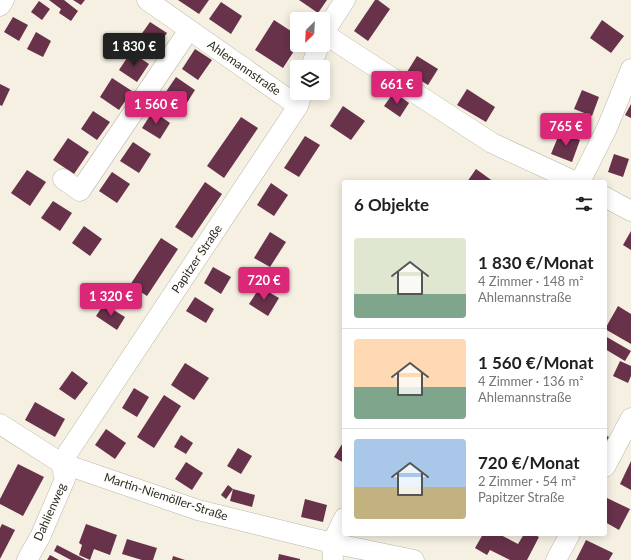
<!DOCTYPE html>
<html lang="de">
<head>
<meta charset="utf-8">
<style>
	body { margin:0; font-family:Lato,sans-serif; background:#f2f2f2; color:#202124; height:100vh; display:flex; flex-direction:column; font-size:15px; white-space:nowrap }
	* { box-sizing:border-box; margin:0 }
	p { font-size:13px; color:#757577 }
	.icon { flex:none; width:22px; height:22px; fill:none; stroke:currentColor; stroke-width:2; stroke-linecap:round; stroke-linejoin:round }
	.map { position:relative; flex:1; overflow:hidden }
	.panel { position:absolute; left:342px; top:180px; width:265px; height:356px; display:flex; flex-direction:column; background:#fff; border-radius:4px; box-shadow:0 2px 10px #0003 }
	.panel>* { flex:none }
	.needle { width:26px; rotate:204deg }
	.buttons { position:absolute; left:290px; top:12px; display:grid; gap:8px }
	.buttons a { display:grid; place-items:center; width:40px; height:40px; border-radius:4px; background:#fff; box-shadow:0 2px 10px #0003; font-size:20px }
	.price { position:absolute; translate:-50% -34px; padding:0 9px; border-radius:4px; background:#db2777; color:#fff; font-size:13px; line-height:26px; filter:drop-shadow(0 1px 2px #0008) }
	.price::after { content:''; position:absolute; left:50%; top:24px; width:12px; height:9px; margin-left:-6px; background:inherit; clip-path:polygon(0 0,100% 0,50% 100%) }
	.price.on { background:#222; color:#fff }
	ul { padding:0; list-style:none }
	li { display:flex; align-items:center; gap:12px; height:100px; padding:0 12px }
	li+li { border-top:1px solid #e0e0e0 }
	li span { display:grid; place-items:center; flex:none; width:112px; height:80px; border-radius:4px; color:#555 }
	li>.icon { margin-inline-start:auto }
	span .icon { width:48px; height:48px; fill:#fffc; stroke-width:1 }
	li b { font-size:17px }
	h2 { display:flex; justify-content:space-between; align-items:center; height:48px; padding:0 12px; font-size:17px }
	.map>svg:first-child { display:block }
	.building { fill:#67324a }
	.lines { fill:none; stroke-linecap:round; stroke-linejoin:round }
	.minor-casing { stroke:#bcb7aa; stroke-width:21 }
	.minor { stroke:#fff; stroke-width:20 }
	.labels { text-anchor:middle; stroke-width:4; stroke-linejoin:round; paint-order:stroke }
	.street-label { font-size:12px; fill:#2c2a25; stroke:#fffefb }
</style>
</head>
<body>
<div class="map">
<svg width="631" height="560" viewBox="0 0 631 560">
	<rect width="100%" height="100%" fill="#f5f0e2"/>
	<g class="building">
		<polygon points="49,0 64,0 78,11 71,21 59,13 61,9"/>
		<polygon points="73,0 85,0 81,5"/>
		<polygon points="178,0 209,0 199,14"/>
		<polygon points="299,0 327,0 318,13"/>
		<polygon points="375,0 378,0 390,9 368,41 354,31"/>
		<polygon points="39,1 50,9 42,20 31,12"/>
		<polygon points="221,2 242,16 231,34 209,19"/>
		<polygon points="13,17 28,25 19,41 4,32"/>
		<polygon points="274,20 297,35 297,45 298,45 283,68 255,50"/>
		<polygon points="602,20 624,36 611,53 590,38"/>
		<polygon points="150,22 167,33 155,50 138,39"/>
		<polygon points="36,32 51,41 43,57 27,49"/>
		<polygon points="195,49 212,60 198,80 182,69"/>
		<polygon points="131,52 149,64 137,82 119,70"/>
		<polygon points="417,56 438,69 428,85 407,72"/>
		<polygon points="176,77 195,90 183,109 163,96"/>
		<polygon points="112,78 132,91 119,110 100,97"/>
		<polygon points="0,84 10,89 2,106 0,105"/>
		<polygon points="467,89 495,107 486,122 457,105"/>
		<polygon points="582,90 599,97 592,116 574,109"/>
		<polygon points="394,92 409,103 400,117 384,106"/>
		<polygon points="631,104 631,118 625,115"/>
		<polygon points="343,106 365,121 351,140 330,126"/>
		<polygon points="93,111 110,122 97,140 81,129"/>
		<polygon points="153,111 170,123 160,139 142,128"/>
		<polygon points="241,117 258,128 224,178 207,166"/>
		<polygon points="560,132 580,140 572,162 551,154"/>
		<polygon points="305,136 320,145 299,177 284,168"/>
		<polygon points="68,138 89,152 74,174 53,160"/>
		<polygon points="133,142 151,154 139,173 120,161"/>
		<polygon points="614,154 629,159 623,177 608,172"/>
		<polygon points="476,169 494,182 467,182"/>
		<polygon points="27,170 46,182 30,206 11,193"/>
		<polygon points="112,172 130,184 117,203 99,191"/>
		<polygon points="205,182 222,194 192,238 175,227"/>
		<polygon points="271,183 288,195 274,216 257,205"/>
		<polygon points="53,201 72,213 60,231 41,218"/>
		<polygon points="84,226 102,239 90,256 72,243"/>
		<polygon points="631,231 631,250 623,245"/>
		<polygon points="270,232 286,242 270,267 254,258"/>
		<polygon points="161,238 178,249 147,296 130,285"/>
		<polygon points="213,267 231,277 221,294 204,283"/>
		<polygon points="260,287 279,298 268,316 249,304"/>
		<polygon points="195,297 214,309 206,323 186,311"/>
		<polygon points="104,304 125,317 117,330 96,316"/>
		<polygon points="618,306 631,314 631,344 605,329"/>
		<polygon points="605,336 631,351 625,361 605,349"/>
		<polygon points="620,361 631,366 631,376 628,383 613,376"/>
		<polygon points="185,363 209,378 194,400 171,385"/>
		<polygon points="72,371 88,383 75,400 59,389"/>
		<polygon points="134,388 149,397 137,417 122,408"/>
		<polygon points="164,395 181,406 154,448 137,437"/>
		<polygon points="35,402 65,419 55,437 25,420"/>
		<polygon points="106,429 126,443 115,459 95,445"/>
		<polygon points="181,435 193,443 186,454 174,447"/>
		<polygon points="605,435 609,437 605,444"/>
		<polygon points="344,441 344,463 334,457"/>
		<polygon points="238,448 252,456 241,474 227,466"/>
		<polygon points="631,461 631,490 620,484"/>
		<polygon points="186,462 203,473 192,490 175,479"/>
		<polygon points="18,464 44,477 23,516 0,504 0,499"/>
		<polygon points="228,485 233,489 255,495 252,507 230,501 233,489 226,499 221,495"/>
		<polygon points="607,498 630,509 619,530 605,522 605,502"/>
		<polygon points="305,499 327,505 323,522 301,517"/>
		<polygon points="2,524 15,530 0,559 0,528"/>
		<polygon points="86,524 117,535 110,555 94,549 90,560 79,555 82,545 79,543"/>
		<polygon points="483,534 499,534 518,544 524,534 533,534 539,537 527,560 510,560 490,550 487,555 475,548"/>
		<polygon points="127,539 157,548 153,560 142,560 122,554"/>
		<polygon points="586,540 613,553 609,560 576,560"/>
		<polygon points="57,545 86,560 71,560 54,551"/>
		<polygon points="279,554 300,559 300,560 278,560"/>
		<polygon points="50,555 59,560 47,560"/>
		<polygon points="173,556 185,560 172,560"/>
	</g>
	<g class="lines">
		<g class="minor-casing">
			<g id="minor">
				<polyline points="147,0 298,106"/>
				<polyline points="0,6 4,0"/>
				<polyline points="323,33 492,143 576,182"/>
				<polyline points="323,34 345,0"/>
				<polyline points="311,67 319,45"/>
				<polyline points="63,179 80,191 189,30"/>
				<polyline points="580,182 607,128 631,69"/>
				<polyline points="605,197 631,211"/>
				<polyline points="0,424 61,463 198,510 332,543 414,560"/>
				<polyline points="61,463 298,106 302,93"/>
				<polyline points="605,467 631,418"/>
				<polyline points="27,560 40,537 65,479 61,463"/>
				<polyline points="333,560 332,543 344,518"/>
				<polyline points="556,560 570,534"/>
			</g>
		</g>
		<use href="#minor" class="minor"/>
	</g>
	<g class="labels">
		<g class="street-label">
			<text transform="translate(244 68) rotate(35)" y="4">Ahlemannstraße</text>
			<text transform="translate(197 259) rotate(-56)" y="4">Papitzer Straße</text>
			<text transform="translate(166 497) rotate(18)" y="4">Martin-Niemöller-Straße</text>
			<text transform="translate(50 512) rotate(-66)" y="4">Dahlienweg</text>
		</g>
	</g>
</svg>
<div class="buttons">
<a><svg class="needle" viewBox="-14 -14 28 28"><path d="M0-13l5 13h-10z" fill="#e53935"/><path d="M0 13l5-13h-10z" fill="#757577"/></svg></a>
<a><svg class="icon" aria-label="layers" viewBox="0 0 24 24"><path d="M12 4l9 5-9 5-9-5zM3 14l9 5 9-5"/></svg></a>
</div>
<b class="price on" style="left:134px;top:67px">1 830 €</b>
<b class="price" style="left:397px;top:105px">661 €</b>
<b class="price" style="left:156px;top:125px">1 560 €</b>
<b class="price" style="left:566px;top:147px">765 €</b>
<b class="price" style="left:264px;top:301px">720 €</b>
<b class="price" style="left:111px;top:317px">1 320 €</b>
<section class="panel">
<h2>6 Objekte<svg class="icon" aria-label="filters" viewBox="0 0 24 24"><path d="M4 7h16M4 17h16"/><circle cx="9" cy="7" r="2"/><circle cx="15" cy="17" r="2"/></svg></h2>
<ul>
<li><span style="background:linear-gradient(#dfe7d0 70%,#7fa58c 0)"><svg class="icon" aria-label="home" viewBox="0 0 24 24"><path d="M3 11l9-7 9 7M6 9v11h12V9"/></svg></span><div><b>1 830 €/Monat</b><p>4 Zimmer · 148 m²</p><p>Ahlemannstraße</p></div></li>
<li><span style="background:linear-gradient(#ffd9b3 60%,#7fa58c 0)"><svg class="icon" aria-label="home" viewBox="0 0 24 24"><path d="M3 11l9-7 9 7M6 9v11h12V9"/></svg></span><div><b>1 560 €/Monat</b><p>4 Zimmer · 136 m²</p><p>Ahlemannstraße</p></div></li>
<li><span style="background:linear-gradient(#a9c7e8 60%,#c2b280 0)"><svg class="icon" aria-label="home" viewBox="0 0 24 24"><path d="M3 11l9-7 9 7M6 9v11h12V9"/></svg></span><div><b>720 €/Monat</b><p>2 Zimmer · 54 m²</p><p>Papitzer Straße</p></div></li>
</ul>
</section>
</div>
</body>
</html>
